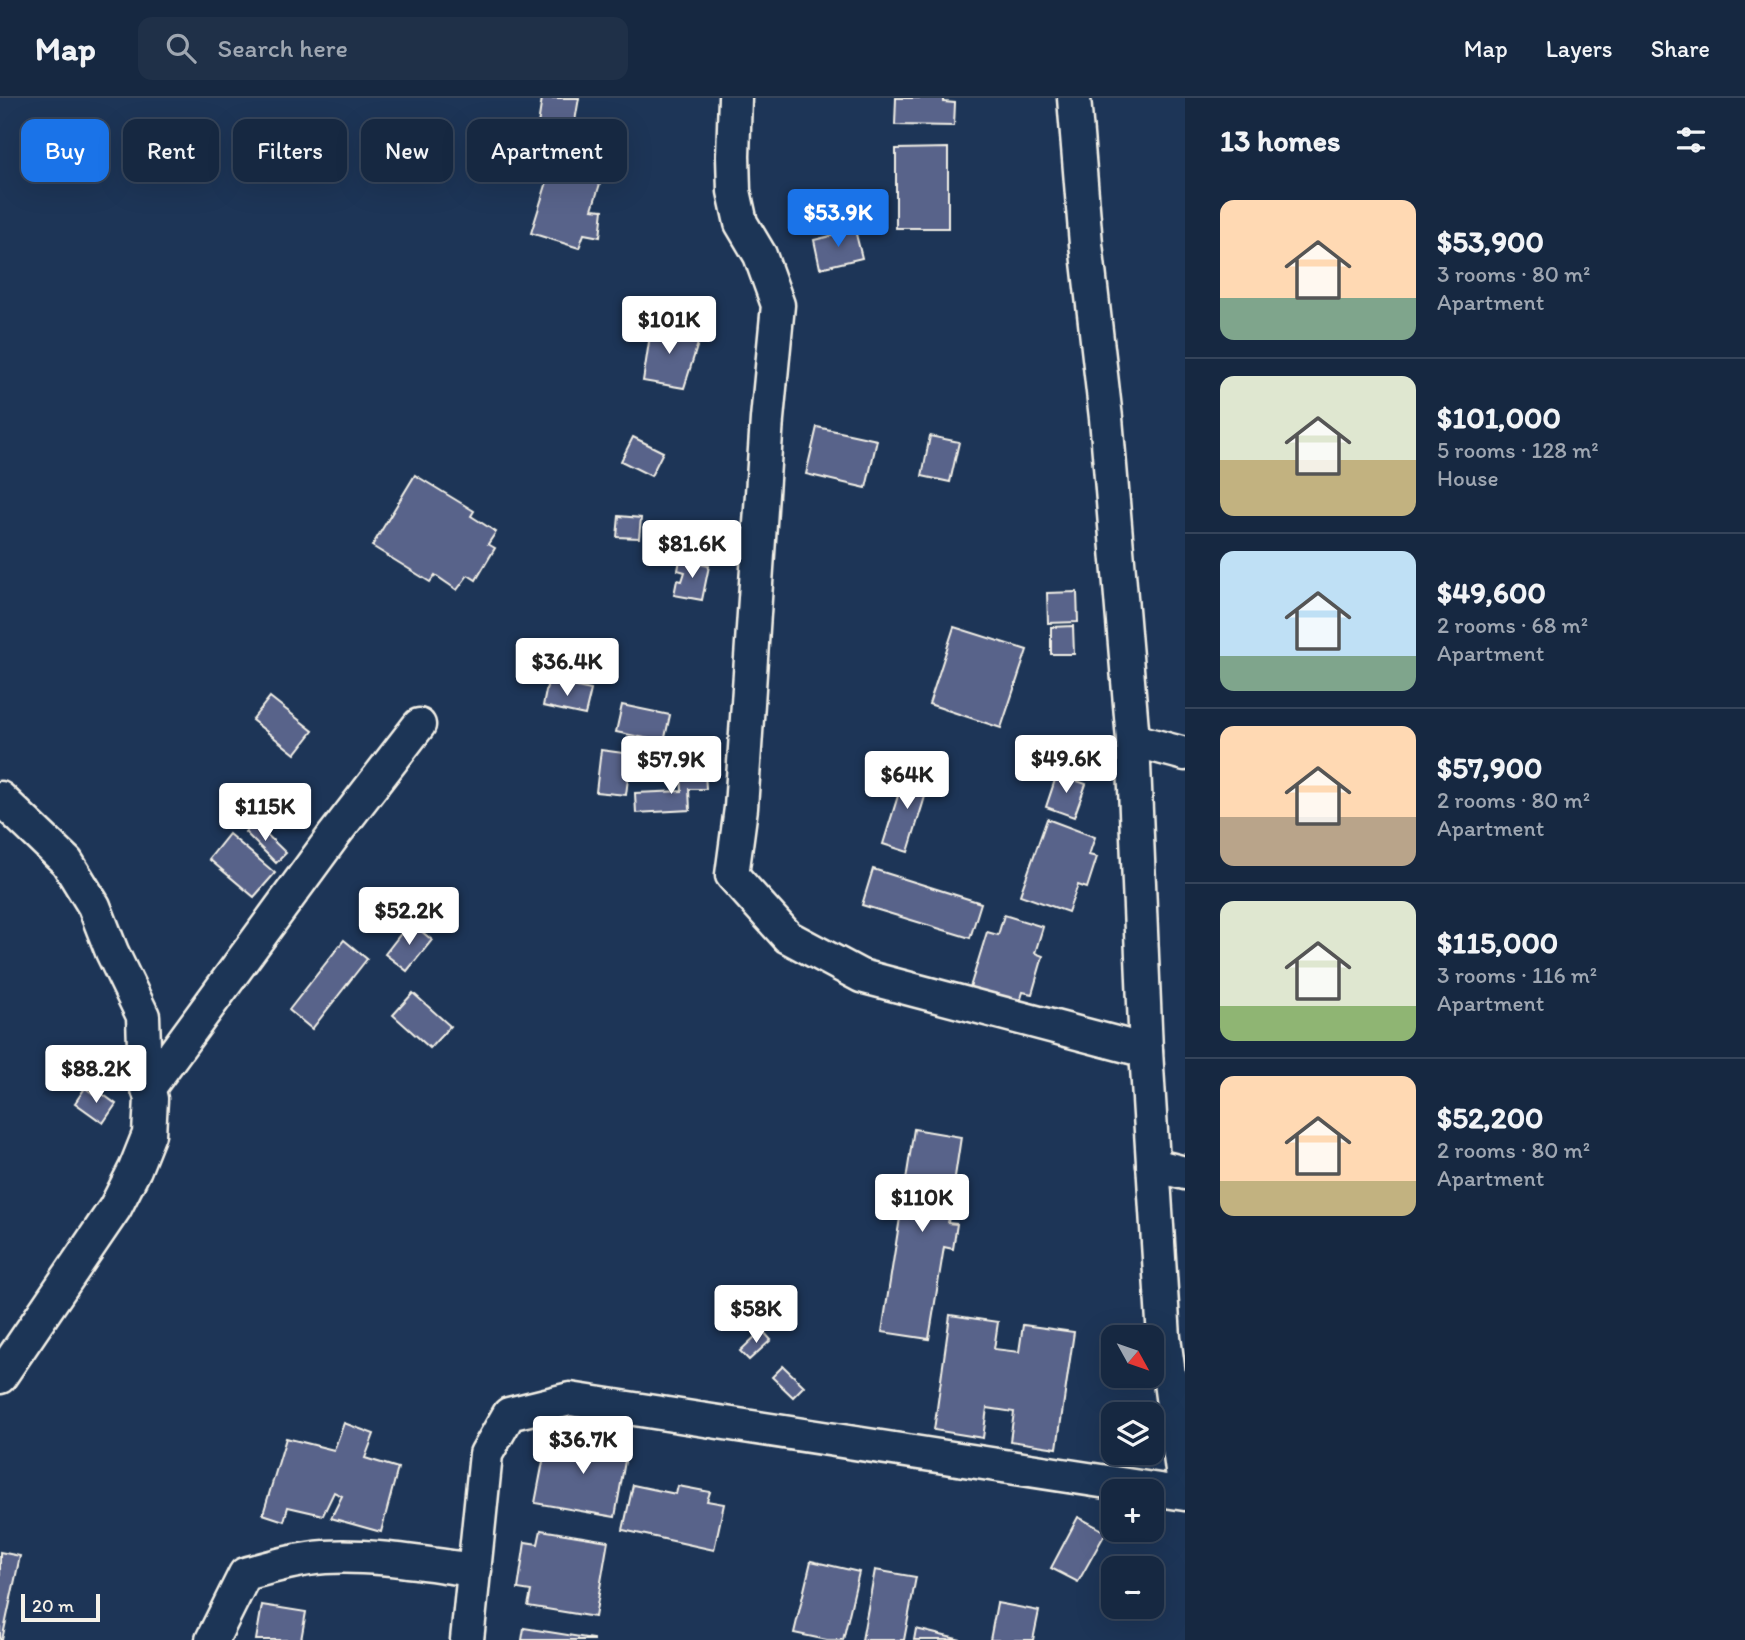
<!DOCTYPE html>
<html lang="en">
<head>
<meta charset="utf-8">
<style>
	body { margin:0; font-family:Itim,sans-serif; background:#1f3048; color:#f1f3f6; height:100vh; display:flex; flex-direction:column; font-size:26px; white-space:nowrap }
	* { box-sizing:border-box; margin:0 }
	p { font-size:23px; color:#9ea6b1 }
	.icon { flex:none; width:38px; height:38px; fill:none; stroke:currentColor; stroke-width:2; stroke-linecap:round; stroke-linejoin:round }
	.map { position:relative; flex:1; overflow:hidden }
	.details { display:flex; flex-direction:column; background:#162841; width:560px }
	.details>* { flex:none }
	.top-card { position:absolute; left:21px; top:21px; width:665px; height:63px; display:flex; gap:14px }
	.needle { width:46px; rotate:130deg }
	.tools { position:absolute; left:1101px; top:1227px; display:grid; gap:14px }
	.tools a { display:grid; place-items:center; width:63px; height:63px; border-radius:14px; background:#162841; box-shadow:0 7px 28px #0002,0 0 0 2px #35445a; font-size:35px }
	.scale { position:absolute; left:21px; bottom:18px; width:79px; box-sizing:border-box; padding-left:7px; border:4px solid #f4f1e8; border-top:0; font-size:19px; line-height:24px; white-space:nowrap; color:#f4f1e8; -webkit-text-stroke:5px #1d3557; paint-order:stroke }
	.price { position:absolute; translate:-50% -60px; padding:0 16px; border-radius:7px; background:#fff; color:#222; font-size:23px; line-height:46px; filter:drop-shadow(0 2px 4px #0008) }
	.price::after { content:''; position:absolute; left:50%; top:42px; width:21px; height:16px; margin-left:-10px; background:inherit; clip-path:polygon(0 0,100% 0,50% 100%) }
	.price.active { background:#1a73e8; color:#fff }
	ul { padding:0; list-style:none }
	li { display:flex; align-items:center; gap:21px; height:175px; padding:0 35px }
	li+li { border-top:2px solid #35445a }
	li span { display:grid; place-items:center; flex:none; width:196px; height:140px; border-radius:14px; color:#555 }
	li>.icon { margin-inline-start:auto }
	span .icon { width:84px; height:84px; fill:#fffc; stroke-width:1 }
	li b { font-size:30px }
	h2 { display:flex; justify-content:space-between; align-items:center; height:84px; padding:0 35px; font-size:30px }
	.tag { padding:0 24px; border-radius:14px; background:#162841; box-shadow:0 7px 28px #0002,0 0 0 2px #35445a; font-size:24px; line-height:63px }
	.tag.active { background:#1a73e8; color:#fff }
	header { display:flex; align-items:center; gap:42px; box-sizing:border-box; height:98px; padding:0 35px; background:#162841; border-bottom:2px solid #35445a }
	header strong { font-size:33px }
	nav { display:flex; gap:38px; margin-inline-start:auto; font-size:24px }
	.search { width:490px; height:63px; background:#1f3048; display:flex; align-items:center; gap:18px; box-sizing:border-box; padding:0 24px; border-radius:14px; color:#9ea6b1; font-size:26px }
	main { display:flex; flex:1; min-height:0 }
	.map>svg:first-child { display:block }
	.building { fill:#58638a; stroke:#f4f1e8; stroke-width:2 }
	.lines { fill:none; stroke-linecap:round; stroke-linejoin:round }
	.minor-casing { stroke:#f4f1e8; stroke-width:37 }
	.minor { stroke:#1d3557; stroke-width:32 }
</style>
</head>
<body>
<header>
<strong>Map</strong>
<div class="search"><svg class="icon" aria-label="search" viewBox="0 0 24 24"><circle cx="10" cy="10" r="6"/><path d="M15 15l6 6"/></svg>Search here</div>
<nav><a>Map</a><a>Layers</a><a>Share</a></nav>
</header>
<main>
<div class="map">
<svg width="1185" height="1542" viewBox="0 0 1185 1542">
	<rect width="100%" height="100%" fill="#1d3557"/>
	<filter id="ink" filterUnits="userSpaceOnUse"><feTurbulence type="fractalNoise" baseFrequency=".0143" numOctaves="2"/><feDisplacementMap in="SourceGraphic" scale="14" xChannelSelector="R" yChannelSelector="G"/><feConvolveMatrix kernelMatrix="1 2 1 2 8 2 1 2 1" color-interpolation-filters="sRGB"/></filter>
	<g filter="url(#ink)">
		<g class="building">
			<polygon points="542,0 579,0 571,46 536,40"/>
			<polygon points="896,0 944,0 944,4 955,5 954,28 895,27"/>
			<polygon points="948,50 948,130 896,130 896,51"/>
			<polygon points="556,55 605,70 592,111 603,112 600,139 584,136 579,150 531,135"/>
			<polygon points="855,132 862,160 820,170 814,142"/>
			<polygon points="652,224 674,227 673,235 700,239 684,290 643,283"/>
			<polygon points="817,329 877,342 866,390 806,376"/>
			<polygon points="930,338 959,344 950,384 922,378"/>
			<polygon points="633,339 663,354 651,378 621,363"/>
			<polygon points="415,377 474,413 471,418 496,434 488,446 495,450 476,482 468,477 457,492 435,477 430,484 372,448"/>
			<polygon points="619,418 641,420 639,440 617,439"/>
			<polygon points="680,462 709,468 702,502 674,497 677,482 682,483 685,474 678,472"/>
			<polygon points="1077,494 1078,524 1048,525 1047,495"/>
			<polygon points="1073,528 1074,556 1051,556 1051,529"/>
			<polygon points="954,529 1027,552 1001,630 929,606"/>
			<polygon points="548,583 591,592 585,617 543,608"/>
			<polygon points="270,599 313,633 295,656 252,622"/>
			<polygon points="622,607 670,617 664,644 616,634"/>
			<polygon points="601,652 631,656 626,697 596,694"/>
			<polygon points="906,672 931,679 908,754 883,746"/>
			<polygon points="705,674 706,691 689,691 690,712 636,715 635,695 682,693 681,676"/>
			<polygon points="1057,676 1086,686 1074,719 1046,709"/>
			<polygon points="1047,721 1095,739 1089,757 1097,759 1087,790 1078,787 1068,814 1020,797"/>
			<polygon points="254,724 286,755 276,765 245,734"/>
			<polygon points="229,736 275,775 254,799 209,761"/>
			<polygon points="873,771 981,805 970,840 862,807"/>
			<polygon points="1004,817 1043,829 1035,855 1043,858 1032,896 1023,894 1017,914 967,899 987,834 998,837"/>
			<polygon points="410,824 432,842 407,873 385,856"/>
			<polygon points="344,842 367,861 312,931 289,912"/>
			<polygon points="413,895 450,928 430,950 393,917"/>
			<polygon points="85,990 98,999 101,995 116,1006 103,1025 75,1005"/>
			<polygon points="914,1031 961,1039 948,1125 957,1126 953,1151 944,1149 929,1241 882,1234"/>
			<polygon points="950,1217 998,1224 994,1251 1019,1254 1023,1227 1074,1234 1057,1350 1010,1343 1014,1314 987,1310 983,1340 934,1332"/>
			<polygon points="762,1232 771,1242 749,1262 740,1253"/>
			<polygon points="783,1268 804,1288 793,1299 772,1279"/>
			<polygon points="344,1325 374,1336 365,1360 398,1370 381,1434 331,1420 342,1398 334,1394 323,1417 288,1409 284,1423 263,1416 286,1340 334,1352"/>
			<polygon points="576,1337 628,1346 615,1419 535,1405 546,1348 573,1352"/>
			<polygon points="633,1387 676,1396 678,1388 710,1394 707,1403 724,1406 714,1452 623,1432"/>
			<polygon points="1078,1419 1106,1434 1078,1484 1051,1470"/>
			<polygon points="541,1432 608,1443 595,1519 528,1508 531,1493 518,1491 525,1444 538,1446"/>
			<polygon points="0,1454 20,1458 2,1542 0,1542"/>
			<polygon points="811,1463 859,1474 843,1542 827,1542 794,1535"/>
			<polygon points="875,1472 916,1479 904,1542 862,1542"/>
			<polygon points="997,1505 1039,1513 1033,1542 990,1542"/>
			<polygon points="262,1507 306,1514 301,1542 256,1542"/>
			<polygon points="524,1530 593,1541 593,1542 522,1542"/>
			<polygon points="916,1531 961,1542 914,1542"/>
		</g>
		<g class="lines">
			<g class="minor-casing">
				<g id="minor">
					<polyline points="735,0 733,58 734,93 741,125 760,157 778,207 767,321 741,710 732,777 788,839 861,878 1146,953"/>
					<polyline points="1074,0 1086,146 1106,320 1133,642 1146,953 1164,1240 1185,1395"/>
					<polyline points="1133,642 1185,656"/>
					<polyline points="0,700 67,764 94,808 112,854 143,918 145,979 151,1001 149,1036 135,1071 115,1110 0,1279"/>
					<polyline points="148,991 334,737 419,627"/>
					<polyline points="1153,1067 1185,1075"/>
					<path d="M 212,1542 L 245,1476 C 271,1469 298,1461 325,1459 C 374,1456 426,1466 475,1472"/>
					<polyline points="467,1542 486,1356 509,1316 570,1301 1185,1396"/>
				</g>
			</g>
			<use href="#minor" class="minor"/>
		</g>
	</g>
</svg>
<div class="tools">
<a><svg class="needle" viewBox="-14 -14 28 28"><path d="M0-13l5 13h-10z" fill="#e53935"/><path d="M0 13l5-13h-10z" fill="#9ea6b1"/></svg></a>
<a><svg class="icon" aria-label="layers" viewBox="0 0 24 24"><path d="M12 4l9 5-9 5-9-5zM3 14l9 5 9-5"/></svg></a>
<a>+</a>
<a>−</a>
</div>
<div class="scale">20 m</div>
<b class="price active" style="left:838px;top:151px">$53.9K</b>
<b class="price" style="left:669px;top:258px">$101K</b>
<b class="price" style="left:692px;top:482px">$81.6K</b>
<b class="price" style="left:567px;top:600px">$36.4K</b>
<b class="price" style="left:1066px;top:697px">$49.6K</b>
<b class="price" style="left:671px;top:698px">$57.9K</b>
<b class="price" style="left:907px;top:713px">$64K</b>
<b class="price" style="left:265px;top:745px">$115K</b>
<b class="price" style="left:409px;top:849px">$52.2K</b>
<b class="price" style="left:96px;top:1007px">$88.2K</b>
<b class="price" style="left:922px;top:1136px">$110K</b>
<b class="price" style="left:756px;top:1247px">$58K</b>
<b class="price" style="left:583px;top:1378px">$36.7K</b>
<div class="top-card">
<a class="tag active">Buy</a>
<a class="tag">Rent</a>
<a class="tag">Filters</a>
<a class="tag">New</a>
<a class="tag">Apartment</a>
</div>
</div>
<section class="details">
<h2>13 homes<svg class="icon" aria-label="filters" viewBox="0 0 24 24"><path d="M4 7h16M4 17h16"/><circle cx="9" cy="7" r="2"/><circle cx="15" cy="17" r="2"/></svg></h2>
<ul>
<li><span style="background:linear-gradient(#ffd9b3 70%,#7fa58c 0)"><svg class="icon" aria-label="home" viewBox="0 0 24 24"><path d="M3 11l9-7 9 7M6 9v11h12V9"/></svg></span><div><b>$53,900</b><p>3 rooms · 80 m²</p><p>Apartment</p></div></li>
<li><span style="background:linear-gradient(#dfe7d0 60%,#c2b280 0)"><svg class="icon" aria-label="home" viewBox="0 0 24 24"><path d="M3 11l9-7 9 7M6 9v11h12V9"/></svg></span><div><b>$101,000</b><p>5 rooms · 128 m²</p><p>House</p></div></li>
<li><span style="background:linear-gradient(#bfe0f5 75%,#7fa58c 0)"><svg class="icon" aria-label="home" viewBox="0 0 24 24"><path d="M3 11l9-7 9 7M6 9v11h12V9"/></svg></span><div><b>$49,600</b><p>2 rooms · 68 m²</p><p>Apartment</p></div></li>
<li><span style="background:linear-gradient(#ffd9b3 65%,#b9a48a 0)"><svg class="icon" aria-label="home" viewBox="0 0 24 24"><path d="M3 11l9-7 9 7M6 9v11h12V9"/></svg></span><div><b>$57,900</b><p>2 rooms · 80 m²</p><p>Apartment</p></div></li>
<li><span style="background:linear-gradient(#dfe7d0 75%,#8fb573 0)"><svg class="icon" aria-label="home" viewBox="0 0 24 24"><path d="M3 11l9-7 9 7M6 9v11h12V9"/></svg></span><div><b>$115,000</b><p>3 rooms · 116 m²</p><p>Apartment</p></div></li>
<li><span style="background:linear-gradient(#ffd9b3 75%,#c2b280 0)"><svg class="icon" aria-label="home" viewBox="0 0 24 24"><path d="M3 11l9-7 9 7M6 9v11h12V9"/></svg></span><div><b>$52,200</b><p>2 rooms · 80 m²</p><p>Apartment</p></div></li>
</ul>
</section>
</main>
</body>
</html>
